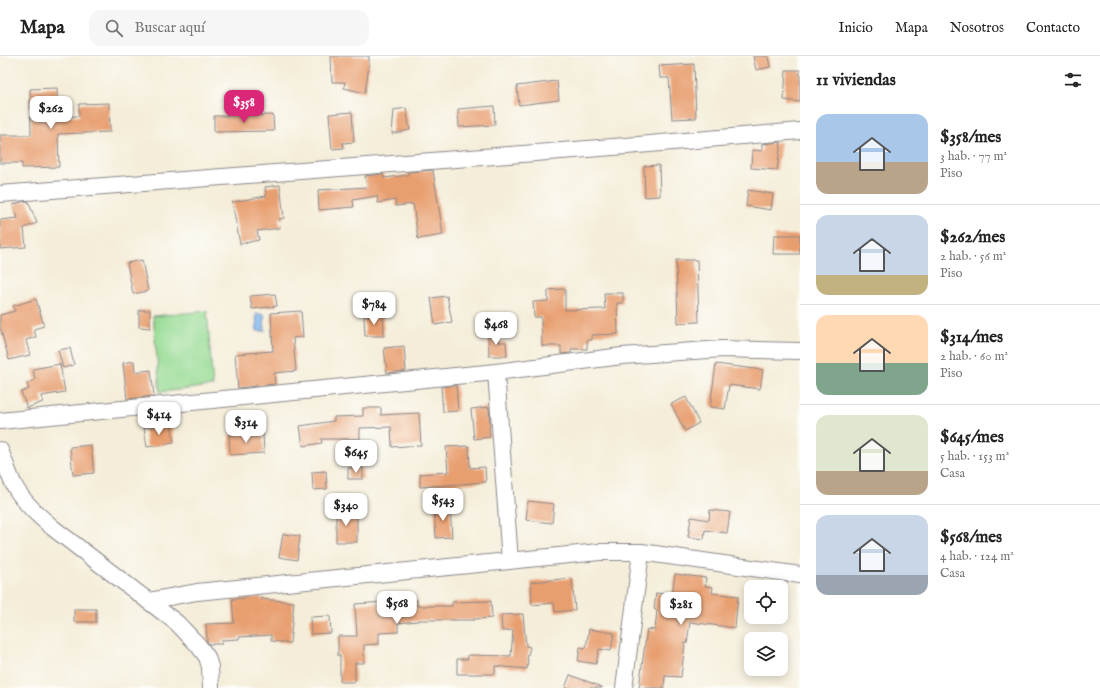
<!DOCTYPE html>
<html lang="es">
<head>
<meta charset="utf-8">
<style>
	body { margin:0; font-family:"IM FELL English",serif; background:#f6f6f6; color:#222; height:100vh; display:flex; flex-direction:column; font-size:15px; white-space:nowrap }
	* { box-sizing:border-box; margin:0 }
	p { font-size:13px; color:#767676 }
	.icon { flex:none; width:22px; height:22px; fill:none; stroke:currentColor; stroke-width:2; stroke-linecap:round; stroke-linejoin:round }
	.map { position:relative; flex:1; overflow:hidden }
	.side { display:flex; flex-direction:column; background:#fff; width:300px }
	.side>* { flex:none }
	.tools { position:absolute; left:744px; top:524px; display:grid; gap:8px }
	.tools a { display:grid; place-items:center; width:44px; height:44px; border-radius:8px; background:#fff; box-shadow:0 2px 10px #0003; font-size:20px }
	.price { position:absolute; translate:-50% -34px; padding:0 9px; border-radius:8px; background:#fff; color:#222; font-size:13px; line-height:26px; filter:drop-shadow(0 1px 2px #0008) }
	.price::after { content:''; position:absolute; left:50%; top:24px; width:12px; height:9px; margin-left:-6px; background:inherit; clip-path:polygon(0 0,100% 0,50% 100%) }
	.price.selected { background:#db2777; color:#fff }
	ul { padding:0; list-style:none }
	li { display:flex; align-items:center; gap:12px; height:100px; padding:0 16px }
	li+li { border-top:1px solid #e0e0e0 }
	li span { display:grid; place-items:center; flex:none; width:112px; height:80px; border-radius:12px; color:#555 }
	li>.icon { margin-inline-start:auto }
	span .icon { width:48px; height:48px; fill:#fffc; stroke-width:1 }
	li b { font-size:17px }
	h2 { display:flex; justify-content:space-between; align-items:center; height:48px; padding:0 16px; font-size:17px }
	header { display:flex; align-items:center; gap:24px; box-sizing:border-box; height:56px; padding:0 20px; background:#fff; border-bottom:1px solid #e0e0e0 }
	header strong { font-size:19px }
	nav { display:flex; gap:22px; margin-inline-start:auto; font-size:14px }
	.search { width:280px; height:36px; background:#f6f6f6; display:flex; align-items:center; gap:10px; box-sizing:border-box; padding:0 14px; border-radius:12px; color:#767676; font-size:15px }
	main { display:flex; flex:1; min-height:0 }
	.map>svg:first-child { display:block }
	.green { fill:#97db94; stroke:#5c7e68 }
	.water { fill:#7db5ed; stroke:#506c94 }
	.building { fill:#e89f70 }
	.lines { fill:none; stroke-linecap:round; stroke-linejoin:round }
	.minor-casing { stroke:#8b888a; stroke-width:18 }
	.minor { stroke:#fff; stroke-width:16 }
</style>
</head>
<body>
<header>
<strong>Mapa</strong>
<div class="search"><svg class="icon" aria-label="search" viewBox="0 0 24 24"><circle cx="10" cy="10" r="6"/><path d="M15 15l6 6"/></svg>Buscar aquí</div>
<nav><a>Inicio</a><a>Mapa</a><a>Nosotros</a><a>Contacto</a></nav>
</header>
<main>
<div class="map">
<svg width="800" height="632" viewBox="0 0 800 632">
	<rect width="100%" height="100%" fill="#fdfcf7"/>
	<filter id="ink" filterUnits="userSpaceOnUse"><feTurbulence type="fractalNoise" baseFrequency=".025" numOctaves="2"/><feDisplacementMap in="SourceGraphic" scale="8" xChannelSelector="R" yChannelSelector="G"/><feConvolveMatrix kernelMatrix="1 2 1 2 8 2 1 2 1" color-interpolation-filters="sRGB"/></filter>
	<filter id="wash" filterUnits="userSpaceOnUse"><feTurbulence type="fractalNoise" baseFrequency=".012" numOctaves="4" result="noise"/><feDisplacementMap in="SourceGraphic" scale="16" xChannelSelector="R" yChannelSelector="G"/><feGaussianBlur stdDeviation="0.9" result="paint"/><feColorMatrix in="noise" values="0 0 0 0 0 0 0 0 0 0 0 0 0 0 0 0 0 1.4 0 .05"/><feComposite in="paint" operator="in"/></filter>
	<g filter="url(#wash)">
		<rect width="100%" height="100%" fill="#f4edd9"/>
		<polygon class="green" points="207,255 213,330 160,336 153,260"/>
		<polygon class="water" points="256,258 264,258 265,275 257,275"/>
		<g id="blocks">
			<g class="building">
				<polygon points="331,0 369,0 369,9 365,37 344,32 345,26 332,26"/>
				<polygon points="753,0 768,0 770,11 756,14"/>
				<polygon points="694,8 696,62 672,63 669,22 660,22 659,10"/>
				<polygon points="786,14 800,14 800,46 784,44"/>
				<polygon points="557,25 559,44 519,49 517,30"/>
				<polygon points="57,32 58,61 79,60 79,48 109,47 110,76 58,78 59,111 22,112 22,107 0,107 0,79 31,79 30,33"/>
				<polygon points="494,50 495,69 459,71 458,53"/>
				<polygon points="406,52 410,74 392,78 394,54"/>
				<polygon points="352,56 354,86 343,87 344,92 332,93 329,58"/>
				<polygon points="273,59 274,75 214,76 214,60"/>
				<polygon points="781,86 777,114 751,112 752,94 762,95 762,88"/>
				<polygon points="659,109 660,140 645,141 644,110"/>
				<polygon points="433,114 443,179 418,183 413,148 396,150 395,144 378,147 377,140 353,144 354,151 319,154 318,134 367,131 365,120 383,118 384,122 408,119 408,116"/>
				<polygon points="280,129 284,162 279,163 280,172 257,175 259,184 240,188 232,146 266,140 265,131"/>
				<polygon points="748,134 773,138 771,154 746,150"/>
				<polygon points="28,145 37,167 24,172 26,191 0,193 0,164 18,162 13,149 21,146"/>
				<polygon points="774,179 800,179 800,198 773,198"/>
				<polygon points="142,204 148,235 133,238 127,207"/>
				<polygon points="676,204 697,204 699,266 678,267"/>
				<polygon points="565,233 565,254 605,253 604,237 623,237 623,247 617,247 618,278 592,279 592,284 587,284 587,293 571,293 571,297 561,298 561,290 542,290 541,261 534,261 533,246 548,245 548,234"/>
				<polygon points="275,238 277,250 252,253 250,240"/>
				<polygon points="447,240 452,266 435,269 431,242"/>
				<polygon points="36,243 44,270 34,273 36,281 26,284 30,299 9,304 0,271 0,259 15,255 13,250"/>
				<polygon points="139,254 150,254 150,272 139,271"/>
				<polygon points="301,255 303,281 293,282 296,315 274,317 275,328 238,332 235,298 273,295 271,257"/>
				<polygon points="383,259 384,280 365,280 364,260"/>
				<polygon points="498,276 498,286 506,286 507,300 489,300 488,277"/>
				<polygon points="404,290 406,315 387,317 384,292"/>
				<polygon points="70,292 74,309 63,312 58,294"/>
				<polygon points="134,305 135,316 151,314 154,340 127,343 123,307"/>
				<polygon points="60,308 65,336 41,340 43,346 27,352 21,336 29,333 27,327 35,324 33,313"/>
				<polygon points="716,308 763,314 760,333 729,329 725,353 710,351"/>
				<polygon points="456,329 458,355 443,356 441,331"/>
				<polygon points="686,341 699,367 685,375 671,348"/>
				<polygon points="489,351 490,370 489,371 490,381 474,383 471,353"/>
				<polygon points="363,352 381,352 381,359 419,357 421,389 392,391 391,371 360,372 360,383 321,383 322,387 303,390 300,370 334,365 334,361 363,360"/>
				<polygon points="171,368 174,387 147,391 144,372"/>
				<polygon points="263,377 264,397 230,399 229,379"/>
				<polygon points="91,389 94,417 73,419 70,391"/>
				<polygon points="469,390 470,412 485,411 486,426 420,431 420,418 448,416 446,391"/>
				<rect x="348" y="412" width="15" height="11"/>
				<polygon points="326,415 327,433 313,434 312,416"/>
				<polygon points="528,445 554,448 552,467 526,464"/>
				<polygon points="450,450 452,481 436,482 434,451"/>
				<polygon points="710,454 730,456 727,477 705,474 704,483 688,481 691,461 709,464"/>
				<rect x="336" y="456" width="21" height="30"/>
				<polygon points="283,478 300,480 297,504 279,501"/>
				<polygon points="675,518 706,522 705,530 713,531 712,537 738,540 735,572 690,566 687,588 685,587 681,621 665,620 664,632 639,632 647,573 655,574 657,554 654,553 656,537 672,539"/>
				<polygon points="572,522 575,554 555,556 554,547 532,549 531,526"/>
				<polygon points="261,541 261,543 294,546 290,587 271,585 271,579 239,581 239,583 222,584 222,588 209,588 207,585 206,568 234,567 232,543"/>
				<polygon points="417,544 417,550 452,550 452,546 491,545 492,562 474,563 474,564 418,564 418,565 398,567 398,576 379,577 379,588 364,589 364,607 355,607 355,626 340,626 340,599 338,600 338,580 357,580 355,548"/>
				<rect x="74" y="553" width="22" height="13"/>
				<polygon points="523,558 526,590 530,591 527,603 528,603 527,613 495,610 495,618 457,618 457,603 468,603 468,599 511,600 513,574 502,575 501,559"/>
				<polygon points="330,560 331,577 311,578 310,561"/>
				<polygon points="589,573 614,577 611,595 599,593 596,608 578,605 580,591 586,592"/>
				<polygon points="570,619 602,631 602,632 565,632"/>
			</g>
		</g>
	</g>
	<g filter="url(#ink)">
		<use href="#blocks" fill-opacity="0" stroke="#8b888a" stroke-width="1"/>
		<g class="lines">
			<g class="minor-casing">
				<g id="minor">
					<polyline points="0,138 626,90 800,75"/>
					<polyline points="496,316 510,505"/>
					<polyline points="0,365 496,316 622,300 722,293 800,295"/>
					<path d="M 0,394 C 5,406 9,420 15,431 C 25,448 39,460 53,472 L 177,567 L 198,589 L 207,601 L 210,611 L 211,632"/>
					<polyline points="148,545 197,536 599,496 641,496 800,519"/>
					<polyline points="624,632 641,496"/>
				</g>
			</g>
			<use href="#minor" class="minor"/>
		</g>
	</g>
</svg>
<div class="tools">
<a><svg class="icon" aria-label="locate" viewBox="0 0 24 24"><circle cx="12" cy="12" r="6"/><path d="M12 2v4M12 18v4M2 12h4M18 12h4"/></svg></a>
<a><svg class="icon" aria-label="layers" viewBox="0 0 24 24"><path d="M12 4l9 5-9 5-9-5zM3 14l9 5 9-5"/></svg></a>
</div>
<b class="price selected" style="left:244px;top:68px">$358</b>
<b class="price" style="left:51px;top:74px">$262</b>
<b class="price" style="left:374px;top:270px">$784</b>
<b class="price" style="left:496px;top:290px">$468</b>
<b class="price" style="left:159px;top:380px">$414</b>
<b class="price" style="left:246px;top:388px">$314</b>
<b class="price" style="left:356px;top:418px">$645</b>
<b class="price" style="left:443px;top:466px">$543</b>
<b class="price" style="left:346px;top:471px">$340</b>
<b class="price" style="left:397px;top:569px">$568</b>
<b class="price" style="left:681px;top:570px">$281</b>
</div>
<section class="side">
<h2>11 viviendas<svg class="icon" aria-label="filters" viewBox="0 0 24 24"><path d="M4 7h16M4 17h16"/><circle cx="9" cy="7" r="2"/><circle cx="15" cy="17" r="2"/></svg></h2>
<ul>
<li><span style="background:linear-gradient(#a9c7e8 60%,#b9a48a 0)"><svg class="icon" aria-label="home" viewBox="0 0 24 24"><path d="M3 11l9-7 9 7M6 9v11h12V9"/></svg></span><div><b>$358/mes</b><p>3 hab. · 77 m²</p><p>Piso</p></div></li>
<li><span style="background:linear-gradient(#c9d6e8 75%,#c2b280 0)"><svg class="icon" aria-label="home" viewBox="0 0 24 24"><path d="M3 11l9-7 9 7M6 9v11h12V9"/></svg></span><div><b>$262/mes</b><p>2 hab. · 56 m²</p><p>Piso</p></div></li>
<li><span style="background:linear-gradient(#ffd9b3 60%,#7fa58c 0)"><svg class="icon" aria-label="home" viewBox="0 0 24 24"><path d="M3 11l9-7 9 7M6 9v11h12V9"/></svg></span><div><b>$314/mes</b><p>2 hab. · 60 m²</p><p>Piso</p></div></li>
<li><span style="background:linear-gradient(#dfe7d0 70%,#b9a48a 0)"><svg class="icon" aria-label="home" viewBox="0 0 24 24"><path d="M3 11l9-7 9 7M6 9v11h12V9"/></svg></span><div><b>$645/mes</b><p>5 hab. · 153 m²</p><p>Casa</p></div></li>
<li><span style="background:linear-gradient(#c9d6e8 75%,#9aa5b1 0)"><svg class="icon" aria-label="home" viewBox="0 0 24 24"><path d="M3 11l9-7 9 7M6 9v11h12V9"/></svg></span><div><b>$568/mes</b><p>4 hab. · 124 m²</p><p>Casa</p></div></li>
</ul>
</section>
</main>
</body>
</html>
